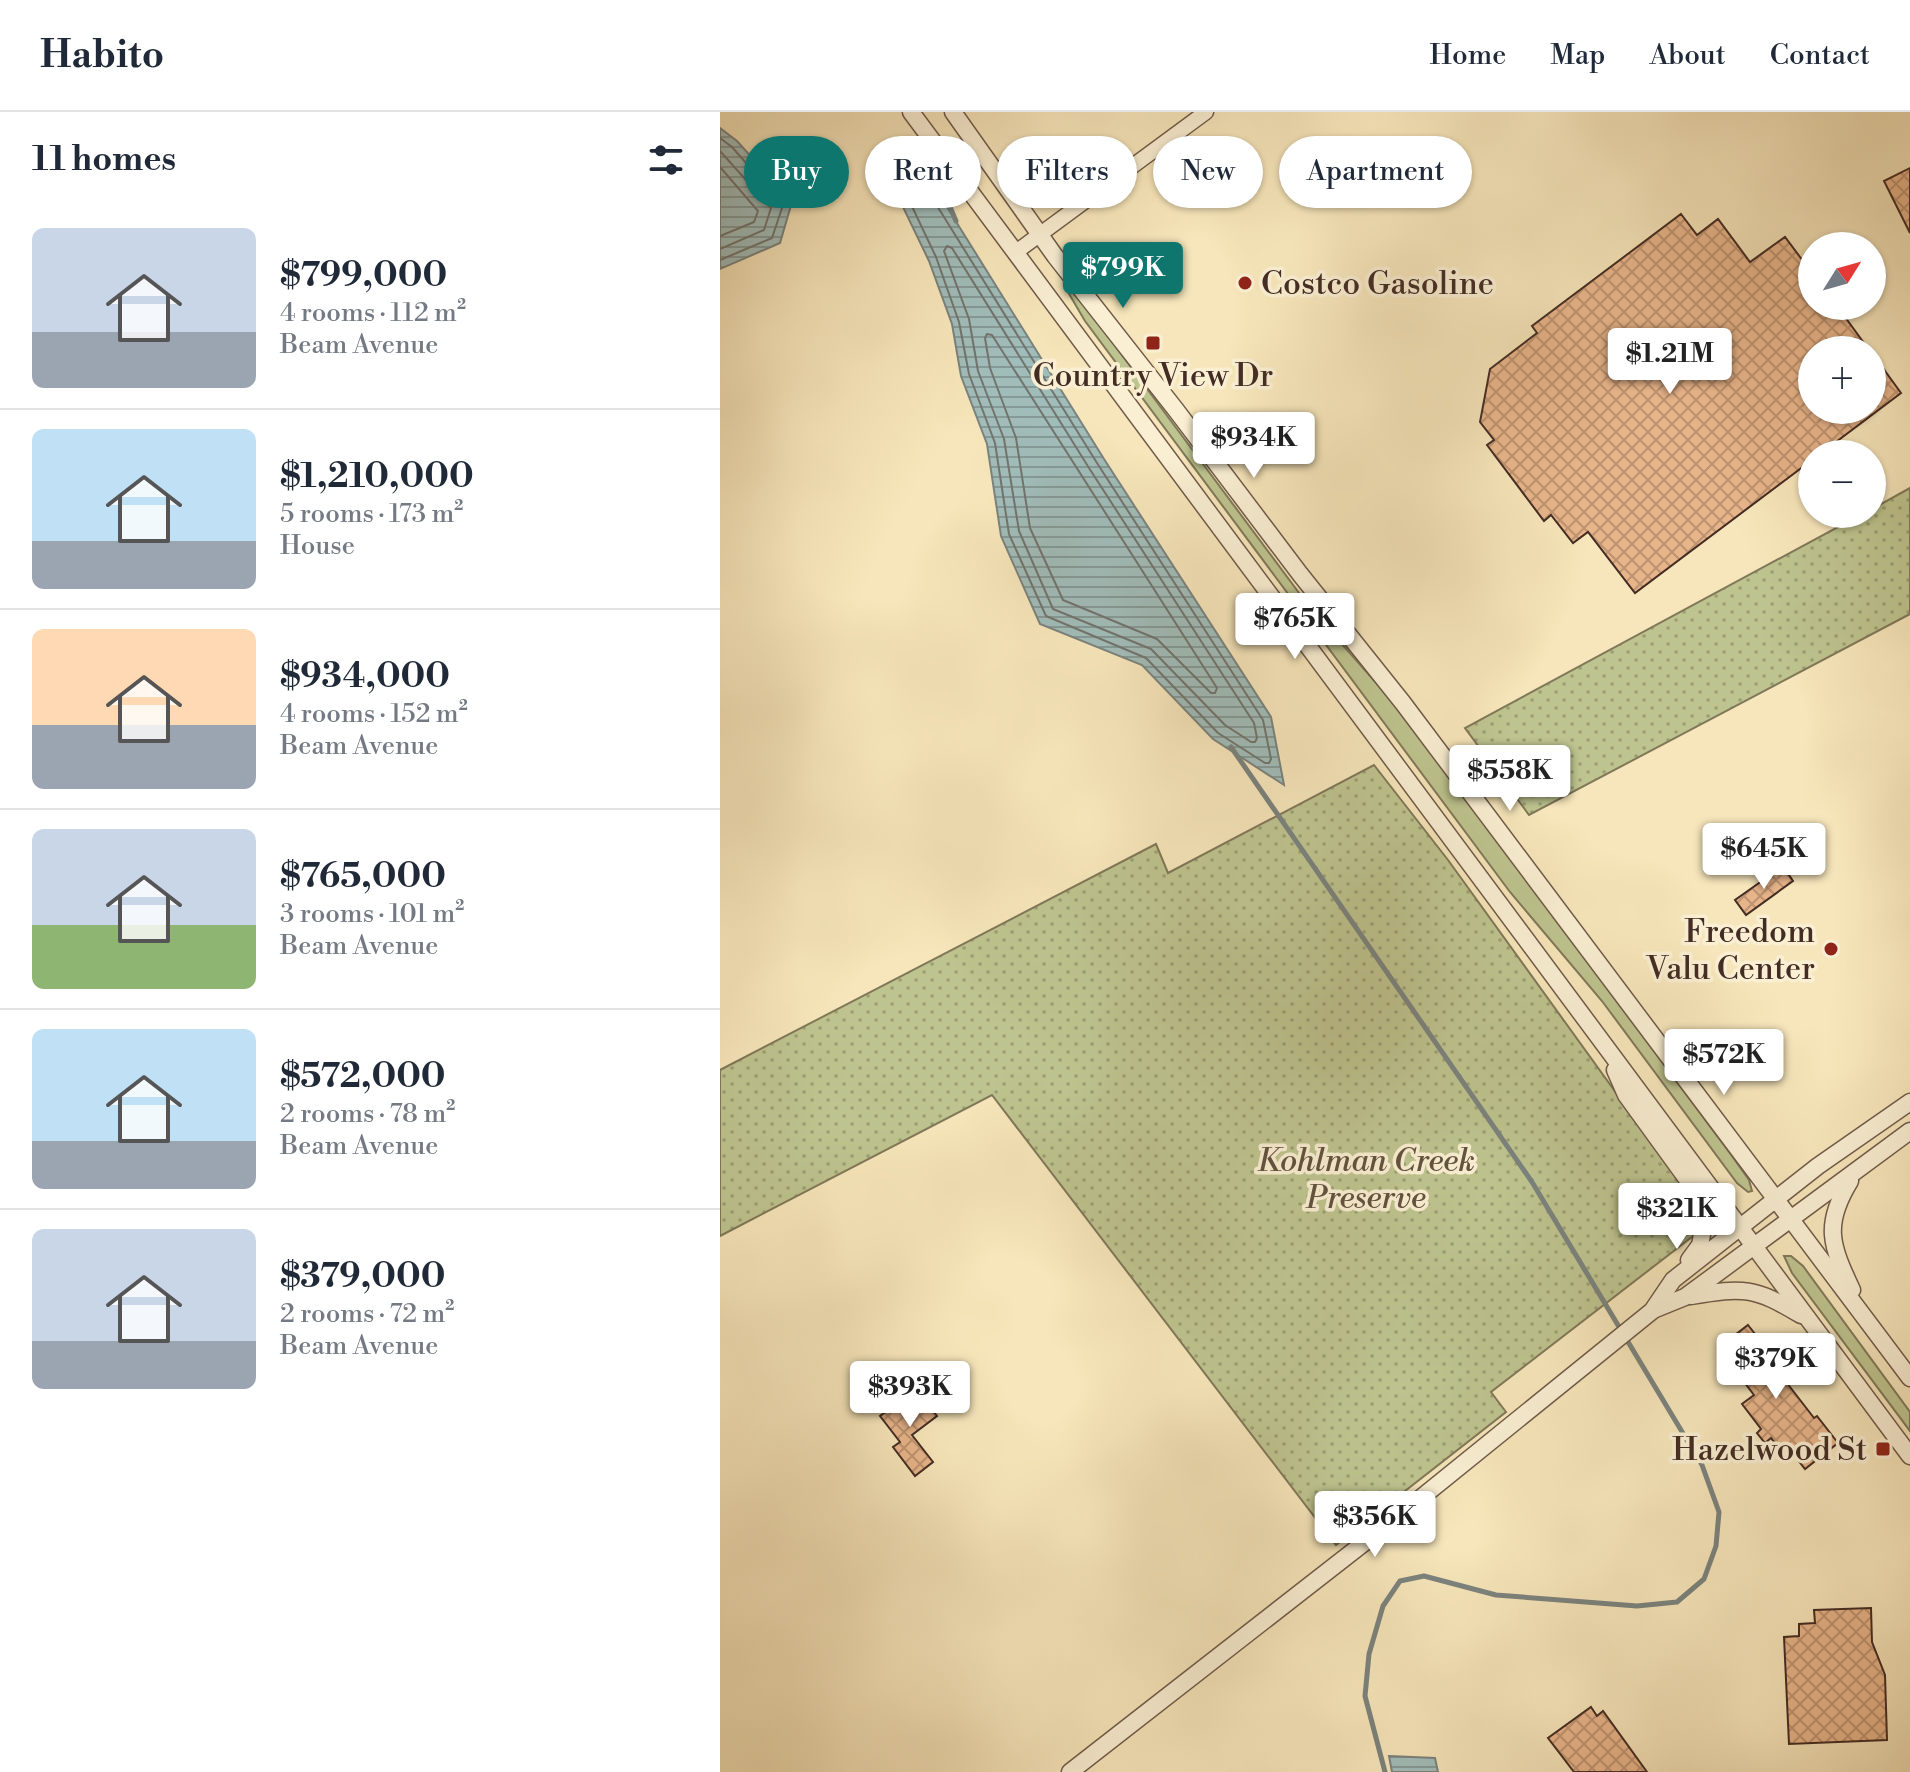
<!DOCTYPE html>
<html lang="en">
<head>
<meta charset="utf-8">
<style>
	body { margin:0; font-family:"Libre Bodoni",serif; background:#f6f6f7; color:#1f2937; height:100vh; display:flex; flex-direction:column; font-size:30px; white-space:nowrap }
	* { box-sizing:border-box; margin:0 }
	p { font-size:26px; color:#747a83 }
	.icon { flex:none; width:44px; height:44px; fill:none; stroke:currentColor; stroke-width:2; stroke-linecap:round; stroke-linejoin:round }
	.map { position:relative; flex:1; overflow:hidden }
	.details { display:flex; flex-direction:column; background:#fff; width:720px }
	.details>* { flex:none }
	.top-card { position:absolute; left:24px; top:24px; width:760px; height:72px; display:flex; gap:16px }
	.needle { width:52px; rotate:53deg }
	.buttons { position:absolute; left:1078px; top:120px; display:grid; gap:16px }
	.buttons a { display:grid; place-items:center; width:88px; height:88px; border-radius:50%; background:#fff; box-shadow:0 2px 6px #0004; font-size:40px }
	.price { position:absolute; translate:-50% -68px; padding:0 18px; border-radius:8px; background:#fff; color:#222; font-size:26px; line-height:52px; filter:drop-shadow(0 2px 4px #0008) }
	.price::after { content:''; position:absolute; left:50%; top:48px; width:24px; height:18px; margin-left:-12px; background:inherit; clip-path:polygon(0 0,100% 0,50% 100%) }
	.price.selected { background:#0f766e; color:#fff }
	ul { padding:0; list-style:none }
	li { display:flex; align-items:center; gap:24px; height:200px; padding:0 32px }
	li+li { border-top:2px solid #e0e1e3 }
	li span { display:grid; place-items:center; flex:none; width:224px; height:160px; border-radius:12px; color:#555 }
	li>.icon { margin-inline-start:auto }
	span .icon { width:96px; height:96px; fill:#fffc; stroke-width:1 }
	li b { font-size:34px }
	h2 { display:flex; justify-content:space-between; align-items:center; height:96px; padding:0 32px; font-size:34px }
	.tag { padding:0 28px; border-radius:36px; background:#fff; box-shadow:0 2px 6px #0004; font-size:28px; line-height:72px }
	.tag.selected { background:#0f766e; color:#fff }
	header { display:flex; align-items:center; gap:48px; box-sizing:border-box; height:112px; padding:0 40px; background:#fff; border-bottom:2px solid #e0e1e3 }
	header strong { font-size:38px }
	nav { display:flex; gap:44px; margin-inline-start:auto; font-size:28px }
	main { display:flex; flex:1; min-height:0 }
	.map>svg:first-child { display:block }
	.grass { fill:#bec48f; stroke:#807859; stroke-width:2 }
	.park { fill:url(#park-dots); stroke:#807859; stroke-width:2 }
	.water { fill:url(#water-rules); stroke:#7b837e; stroke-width:2 }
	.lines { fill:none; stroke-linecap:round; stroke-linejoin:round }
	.shore { stroke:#72746e; stroke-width:2 }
	.stream { stroke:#7b837e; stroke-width:5 }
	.building { fill:url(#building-cross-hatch); stroke:#432c23; stroke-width:2 }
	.minor-casing { stroke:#705a49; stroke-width:17 }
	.tertiary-casing { stroke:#705a49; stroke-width:19 }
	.minor { stroke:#faefd3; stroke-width:14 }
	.tertiary { stroke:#faefd3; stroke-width:16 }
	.poi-dot { fill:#8f2418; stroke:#faefd3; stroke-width:3 }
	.labels { text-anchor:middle; stroke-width:7; stroke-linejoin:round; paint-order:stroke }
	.poi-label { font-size:32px; fill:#432c23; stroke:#faefd3; text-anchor:end }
	.park-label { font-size:32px; font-style:italic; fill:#62523e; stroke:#faefd3 }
</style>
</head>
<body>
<header>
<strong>Habito</strong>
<nav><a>Home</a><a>Map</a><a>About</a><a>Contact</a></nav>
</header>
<main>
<section class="details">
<h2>11 homes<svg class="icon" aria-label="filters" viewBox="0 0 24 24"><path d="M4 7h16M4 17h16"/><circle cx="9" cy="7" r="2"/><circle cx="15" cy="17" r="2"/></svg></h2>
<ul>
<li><span style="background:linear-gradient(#c9d6e8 65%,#9aa5b1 0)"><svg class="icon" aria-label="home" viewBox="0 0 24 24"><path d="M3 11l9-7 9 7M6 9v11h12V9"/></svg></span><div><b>$799,000</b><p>4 rooms · 112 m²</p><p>Beam Avenue</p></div></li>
<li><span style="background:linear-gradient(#bfe0f5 70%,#9aa5b1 0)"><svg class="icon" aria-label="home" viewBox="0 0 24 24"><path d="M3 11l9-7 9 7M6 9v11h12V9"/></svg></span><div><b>$1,210,000</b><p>5 rooms · 173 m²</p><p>House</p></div></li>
<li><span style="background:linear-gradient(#ffd9b3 60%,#9aa5b1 0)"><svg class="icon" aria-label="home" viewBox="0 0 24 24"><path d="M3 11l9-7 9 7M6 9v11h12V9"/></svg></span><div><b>$934,000</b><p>4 rooms · 152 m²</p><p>Beam Avenue</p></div></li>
<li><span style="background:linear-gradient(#c9d6e8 60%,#8fb573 0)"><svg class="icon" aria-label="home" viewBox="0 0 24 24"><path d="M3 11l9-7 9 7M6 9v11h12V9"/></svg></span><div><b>$765,000</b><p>3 rooms · 101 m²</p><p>Beam Avenue</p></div></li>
<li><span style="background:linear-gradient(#bfe0f5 70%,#9aa5b1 0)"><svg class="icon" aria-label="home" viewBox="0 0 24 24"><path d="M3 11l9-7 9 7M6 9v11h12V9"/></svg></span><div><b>$572,000</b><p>2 rooms · 78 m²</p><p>Beam Avenue</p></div></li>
<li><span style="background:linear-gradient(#c9d6e8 70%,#9aa5b1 0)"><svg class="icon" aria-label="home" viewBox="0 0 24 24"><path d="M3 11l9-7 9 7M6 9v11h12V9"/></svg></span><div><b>$379,000</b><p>2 rooms · 72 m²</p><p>Beam Avenue</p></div></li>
</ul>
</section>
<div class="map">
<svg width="1190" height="1660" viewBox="0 0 1190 1660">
	<defs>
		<pattern id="park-dots" width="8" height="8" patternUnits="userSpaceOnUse" patternTransform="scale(2)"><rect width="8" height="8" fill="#bec48f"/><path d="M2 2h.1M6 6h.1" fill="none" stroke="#9c9f74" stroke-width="1.8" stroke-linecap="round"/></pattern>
		<pattern id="water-rules" width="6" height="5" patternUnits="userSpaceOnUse" patternTransform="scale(2)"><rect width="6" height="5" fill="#a1bdba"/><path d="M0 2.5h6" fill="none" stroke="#859a97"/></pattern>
		<pattern id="building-cross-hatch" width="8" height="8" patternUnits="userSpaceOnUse" patternTransform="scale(2)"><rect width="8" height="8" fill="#e8b58a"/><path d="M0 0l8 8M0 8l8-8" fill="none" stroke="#be9370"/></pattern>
	</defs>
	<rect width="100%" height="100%" fill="#f7e6bb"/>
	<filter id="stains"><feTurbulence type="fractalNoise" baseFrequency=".0025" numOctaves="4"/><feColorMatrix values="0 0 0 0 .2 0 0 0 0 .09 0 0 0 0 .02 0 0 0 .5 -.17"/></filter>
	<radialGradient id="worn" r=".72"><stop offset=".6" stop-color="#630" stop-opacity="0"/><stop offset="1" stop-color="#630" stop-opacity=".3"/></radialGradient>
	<g class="grass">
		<polygon points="349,172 591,497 659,574 713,642 1012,1044 1029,1068 1032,1079 1028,1080 1017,1071 882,889 790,780 365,209 345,175"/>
		<polygon points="1064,1144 1071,1144 1083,1154 1190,1300 1190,1319 1072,1161"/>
	</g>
	<g class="park">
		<polygon points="1190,376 1190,502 809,703 745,616 1142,402 1152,402 1152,397"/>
		<polygon points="654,653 728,748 990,1111 771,1280 786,1300 616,1433 272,983 0,1124 0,958 436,732 448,761"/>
	</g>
	<g class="water">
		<polygon points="0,16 17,29 72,90 60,131 0,157"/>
		<polygon points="179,27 202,55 384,347 551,605 564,673 493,627 422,553 320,512 281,424 267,332 241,264 232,212 209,149 157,41"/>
		<polygon points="669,1644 715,1646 718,1660 672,1660"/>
	</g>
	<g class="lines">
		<g class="shore">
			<polyline points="0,26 12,35 63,93 52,126 0,148"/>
			<polyline points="0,39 51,96 44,118 0,137"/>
			<polygon points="176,39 196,60 377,351 543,608 551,647 549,651 545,651 498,621 426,546 326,504 289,422 275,331 249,262 239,210 216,145 169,46"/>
			<polyline points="0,55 38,99 34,110 0,124"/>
			<polygon points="227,134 232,136 369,356 534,611 537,626 535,630 531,630 505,613 431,537 333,497 299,419 284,327 258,259 249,207 224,139"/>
			<polygon points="267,222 272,223 497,576 495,581 491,581 437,527 343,488 310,416 296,326 270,256 265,226"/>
		</g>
		<g class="stream">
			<polyline points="213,55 236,109"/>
			<polyline points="511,635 812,1070 982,1353 999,1400 996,1434 984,1467 957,1490 917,1494 776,1483 704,1464 680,1469 663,1494 649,1542 645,1584 665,1660"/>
		</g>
	</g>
	<g class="building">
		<polygon points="1190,56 1190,121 1164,69"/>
		<polygon points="961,102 977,123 998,107 1030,150 1065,125 1092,161 1092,194 1117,194 1149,238 1092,238 1092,298 1152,298 1152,241 1181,281 1100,342 1092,342 1092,348 915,481 868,420 853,431 831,403 824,409 767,333 774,328 760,310 770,257 817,221 812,214"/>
		<polygon points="1063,754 1073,769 1026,803 1015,788"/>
		<polygon points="1028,1213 1064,1259 1060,1262 1094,1306 1097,1304 1118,1331 1085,1357 1074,1343 1068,1347 1051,1326 1045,1331 1037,1321 1041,1317 1022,1292 1034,1283 998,1236"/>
		<polygon points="197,1277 217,1304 192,1323 213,1350 195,1364 173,1335 180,1330 160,1304"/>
		<polygon points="1151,1496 1152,1530 1165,1563 1167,1628 1069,1632 1064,1525 1079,1524 1079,1512 1095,1511 1094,1498"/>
		<polygon points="871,1595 877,1604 883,1599 927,1660 854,1660 828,1626"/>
	</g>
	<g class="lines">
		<g class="minor-casing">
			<polyline id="minor" points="296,140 486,0"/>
		</g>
		<g class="tertiary-casing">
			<g id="tertiary">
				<polyline points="191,0 1190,1344"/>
				<polyline points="233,0 335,144 456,298 580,462 683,591 1190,1266"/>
				<polyline points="895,958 906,983 980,1085 985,1107 980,1133 969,1148"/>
				<path d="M 1130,1069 C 1103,1113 1111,1133 1132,1178"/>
				<path d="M 971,1184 C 1024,1175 1034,1175 1081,1203"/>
				<polyline points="933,1198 965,1185 1190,1019"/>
				<polyline points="350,1660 681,1402 932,1199 953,1168 1098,1054 1190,990"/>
			</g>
		</g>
		<use href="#minor" class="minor"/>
		<use href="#tertiary" class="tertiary"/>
	</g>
	<g class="poi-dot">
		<circle cx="525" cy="171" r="8"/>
		<rect x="425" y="223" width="16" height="16" rx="4"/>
		<circle cx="1111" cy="837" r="8"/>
		<rect x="1155" y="1329" width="16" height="16" rx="4"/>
	</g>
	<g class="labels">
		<g class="poi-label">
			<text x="541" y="182" text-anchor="start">Costco Gasoline</text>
			<text x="433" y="274" text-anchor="middle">Country View Dr</text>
			<text x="1095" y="830">Freedom<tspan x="1095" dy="37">Valu Center</tspan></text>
			<text x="1147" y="1348">Hazelwood St</text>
		</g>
		<g class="park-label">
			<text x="646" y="1059">Kohlman Creek<tspan x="646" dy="37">Preserve</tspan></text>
		</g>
	</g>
	<rect width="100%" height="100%" filter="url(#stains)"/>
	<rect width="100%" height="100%" fill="url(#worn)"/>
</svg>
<div class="buttons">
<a><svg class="needle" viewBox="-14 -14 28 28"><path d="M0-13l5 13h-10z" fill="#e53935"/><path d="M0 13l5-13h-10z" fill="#747a83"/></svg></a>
<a>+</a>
<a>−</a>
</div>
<b class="price selected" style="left:403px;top:198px">$799K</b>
<b class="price" style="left:950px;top:284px">$1.21M</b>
<b class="price" style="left:534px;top:368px">$934K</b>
<b class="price" style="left:575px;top:549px">$765K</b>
<b class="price" style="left:790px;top:701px">$558K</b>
<b class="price" style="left:1044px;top:779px">$645K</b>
<b class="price" style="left:1004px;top:985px">$572K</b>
<b class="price" style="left:957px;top:1139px">$321K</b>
<b class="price" style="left:1056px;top:1289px">$379K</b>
<b class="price" style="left:190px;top:1317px">$393K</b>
<b class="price" style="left:655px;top:1447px">$356K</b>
<div class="top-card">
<a class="tag selected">Buy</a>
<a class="tag">Rent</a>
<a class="tag">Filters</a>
<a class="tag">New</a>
<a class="tag">Apartment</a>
</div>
</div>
</main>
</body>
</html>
